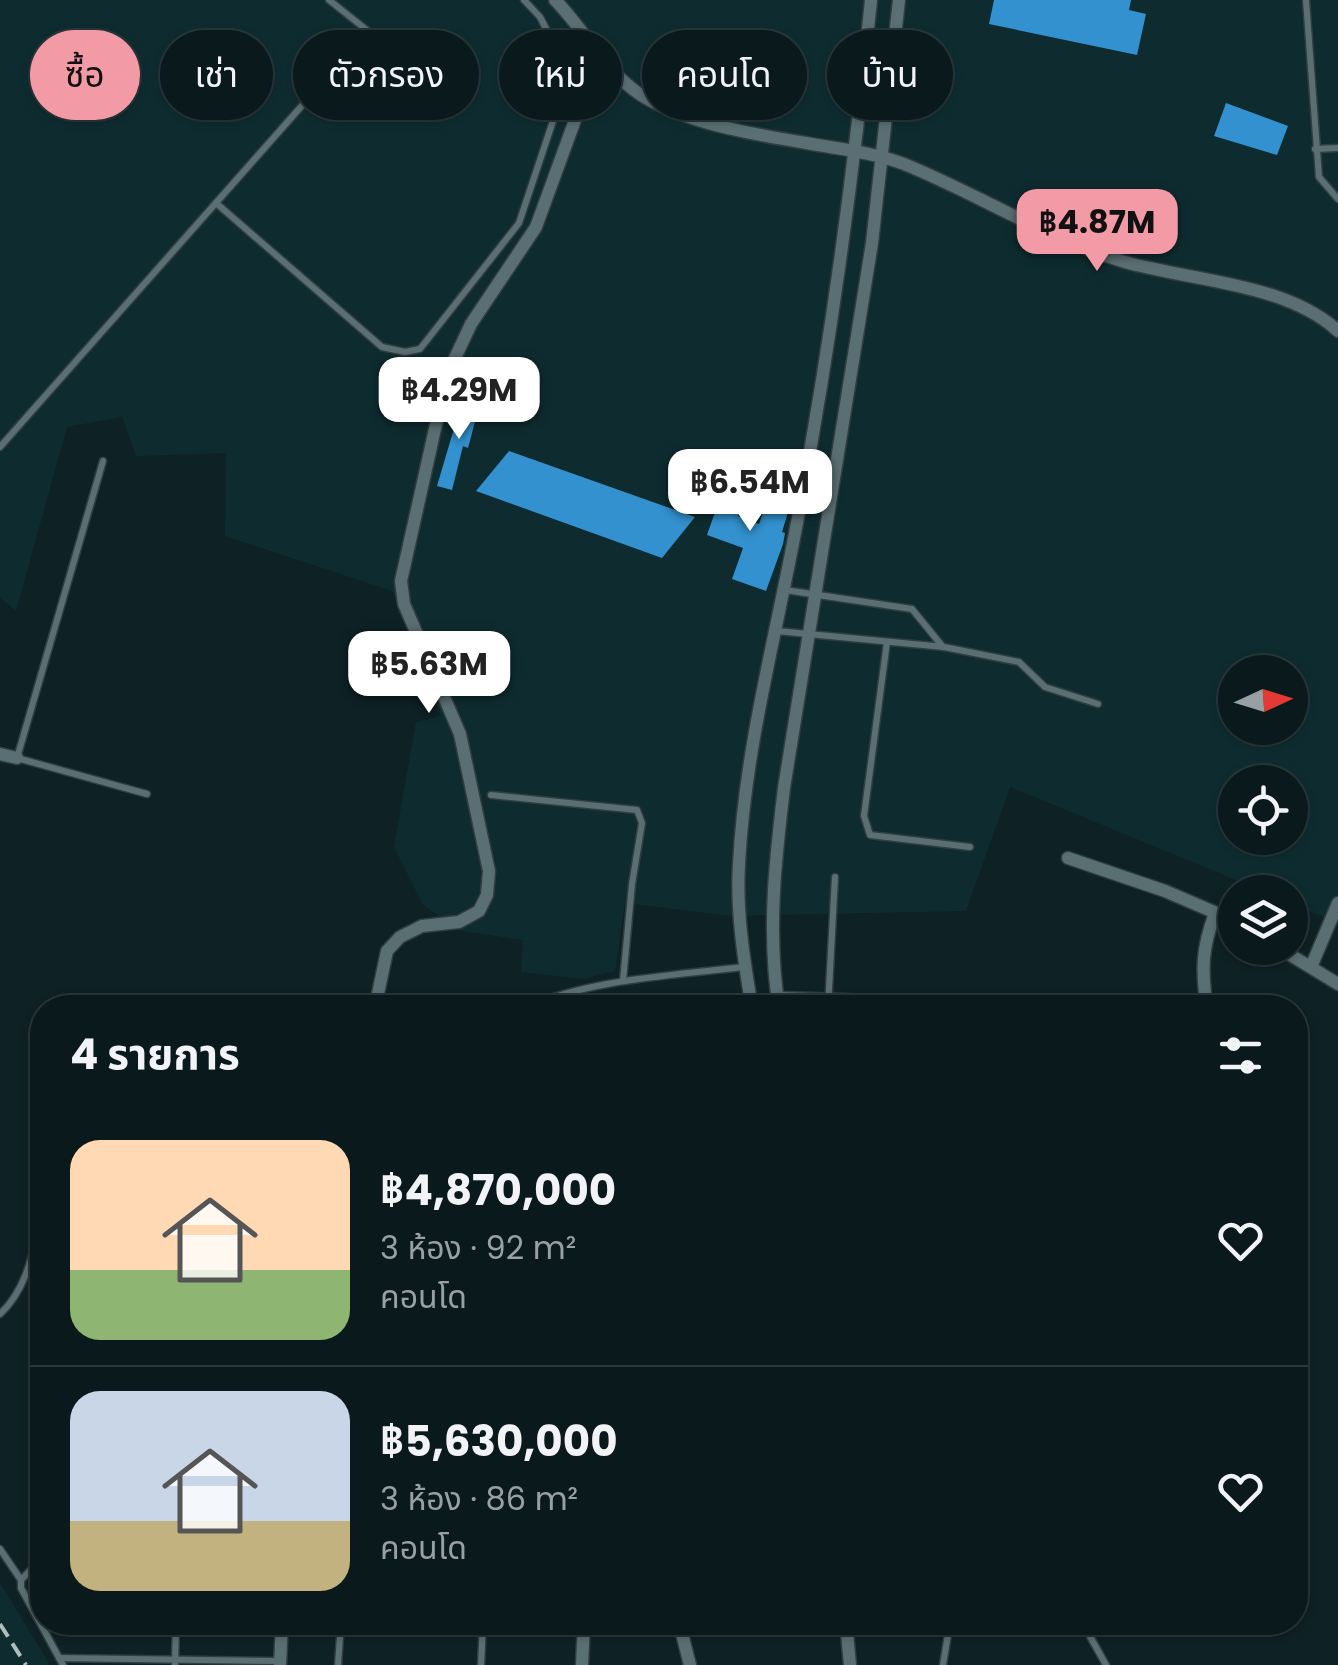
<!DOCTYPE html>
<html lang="th">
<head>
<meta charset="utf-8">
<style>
	body { margin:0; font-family:Poppins,"Noto Sans Thai",sans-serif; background:#132224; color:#f1f3f6; height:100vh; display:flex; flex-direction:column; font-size:38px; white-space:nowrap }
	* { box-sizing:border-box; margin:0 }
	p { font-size:32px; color:#99a0a3 }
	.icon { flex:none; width:55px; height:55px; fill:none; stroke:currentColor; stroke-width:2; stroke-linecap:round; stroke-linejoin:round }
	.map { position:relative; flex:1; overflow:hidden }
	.side { position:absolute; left:30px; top:995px; width:1278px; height:640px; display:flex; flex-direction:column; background:#0a191b; border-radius:40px; box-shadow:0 2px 8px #0004,0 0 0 2px #2a383a }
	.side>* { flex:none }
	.banner { position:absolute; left:30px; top:30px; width:1280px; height:90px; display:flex; gap:20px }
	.needle { width:65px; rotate:86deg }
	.buttons { position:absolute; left:1218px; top:655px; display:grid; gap:20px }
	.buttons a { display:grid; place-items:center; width:90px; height:90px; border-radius:50%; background:#0a191b; box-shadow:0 2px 8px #0004,0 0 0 2px #2a383a; font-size:50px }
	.price { position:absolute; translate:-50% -85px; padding:0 22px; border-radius:20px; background:#fff; color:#222; font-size:32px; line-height:65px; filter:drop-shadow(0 2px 5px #0008) }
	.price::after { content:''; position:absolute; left:50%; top:60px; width:30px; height:22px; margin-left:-15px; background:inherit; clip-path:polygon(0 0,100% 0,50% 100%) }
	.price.active { background:#f39aa7; color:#111 }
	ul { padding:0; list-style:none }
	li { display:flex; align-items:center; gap:30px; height:250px; padding:0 40px }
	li+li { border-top:2px solid #2a383a }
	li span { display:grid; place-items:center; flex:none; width:280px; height:200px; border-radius:30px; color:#555 }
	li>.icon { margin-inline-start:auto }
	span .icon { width:120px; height:120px; fill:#fffc; stroke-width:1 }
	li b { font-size:42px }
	h2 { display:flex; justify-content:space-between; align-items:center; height:120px; padding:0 40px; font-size:42px }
	.chip { padding:0 35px; border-radius:45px; background:#0a191b; box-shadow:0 2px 8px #0004,0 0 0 2px #2a383a; font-size:35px; line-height:90px }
	.chip.active { background:#f39aa7; color:#111 }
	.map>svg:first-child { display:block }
	.built { fill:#0e2c30; fill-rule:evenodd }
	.building { fill:#3291ce }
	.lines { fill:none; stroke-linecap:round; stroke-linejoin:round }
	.lane-casing { stroke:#323d40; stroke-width:9 }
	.street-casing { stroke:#323d40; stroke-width:15 }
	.lane { stroke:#5a6f73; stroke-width:6 }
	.street { stroke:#5a6f73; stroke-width:12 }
	.rail { stroke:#afbcbe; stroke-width:4; stroke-dasharray:15 8; stroke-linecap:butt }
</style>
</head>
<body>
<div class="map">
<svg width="1338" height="1665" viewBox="0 0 1338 1665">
	<rect width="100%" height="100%" fill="#0e2124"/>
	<g class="built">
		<path d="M 0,0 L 1338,0 L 1338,923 L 1290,903 L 1290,892 L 1265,892 L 1010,787 L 966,911 L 732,916 L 625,903 L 615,971 L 584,979 L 521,972 L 523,940 L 462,931 L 423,905 L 394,847 L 416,722 L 441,716 L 392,591 L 225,536 L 226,453 L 136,456 L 122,417 L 67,427 L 16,611 L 0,598 ZM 1235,672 L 1290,672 L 1290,728 L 1235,728 ZM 1235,782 L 1290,782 L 1290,838 L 1235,838 Z"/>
		<polygon points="0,1583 50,1665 0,1665"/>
	</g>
	<g class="building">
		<polygon points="994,0 1131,0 1129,10 1146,14 1137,55 989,24"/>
		<polygon points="1226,103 1288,126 1277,155 1214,136"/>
		<polygon points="463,398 480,403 468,448 463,446 452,490 437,486"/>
		<polygon points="509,451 695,517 662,558 476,491"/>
		<polygon points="727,478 749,485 738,516 759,524 770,493 781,496 778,505 789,509 782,532 785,533 783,544 766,591 732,579 743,548 707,535"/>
	</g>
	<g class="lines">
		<g class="lane-casing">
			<g id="lane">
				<polyline points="1306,0 1319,177 1338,199"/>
				<polyline points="559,69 599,69"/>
				<polyline points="1315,149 1338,148"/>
				<polyline points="216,203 382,347 405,352 420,349 519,223 556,112 559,69 553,42 540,17 524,0"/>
				<polyline points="0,447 368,31 329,0"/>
				<polyline points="103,461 17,758 147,794"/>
				<polyline points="785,590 912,609 943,647"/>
				<polyline points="777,631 944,647 1019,662 1045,687 1098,704"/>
				<polyline points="887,642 864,816 870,835 970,847"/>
				<polyline points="491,795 637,810 642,823 632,884 623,981"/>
				<polyline points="779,995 938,1000"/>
				<path d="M 524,1008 C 592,979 670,976 743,967"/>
				<polyline points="828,1008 835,877"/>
				<path d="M 0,1314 C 27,1289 33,1252 42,1217"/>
				<polyline points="0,1549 21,1580"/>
				<polyline points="42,1558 21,1580 21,1588 63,1665"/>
				<polyline points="1082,1622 1106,1665"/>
				<polyline points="59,1658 278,1661"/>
				<polyline points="175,1665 176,1622"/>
				<polyline points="338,1665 341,1622"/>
				<polyline points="481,1665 483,1622"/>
				<polyline points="943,1665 950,1622"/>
			</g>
		</g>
		<g class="street-casing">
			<g id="street">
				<path d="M 555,0 C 585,30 605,72 641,95 C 691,127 772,137 830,147 C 854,151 881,155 904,164 C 978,194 1048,239 1125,262 C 1192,281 1286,283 1338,331"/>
				<polyline points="0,754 17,758"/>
				<polyline points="1068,858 1165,891 1235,921"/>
				<polyline points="1279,948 1338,984"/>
				<polyline points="1311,967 1338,903"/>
				<polyline points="375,1008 387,951 400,937 422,926 459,922 479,911 487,895 489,871 460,734 404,604 401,581 447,375 471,324 536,227 582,101 605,60"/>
				<path d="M 752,1008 C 744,961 736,911 739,864 C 745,746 778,628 799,512 C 831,342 854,172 871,0"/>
				<path d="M 779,1008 C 767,934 775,862 784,788 L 872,243 L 899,0"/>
				<path d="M 1207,1008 C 1201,970 1202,948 1215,913"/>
				<polyline points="679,1622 690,1665"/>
				<polyline points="846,1622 850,1665"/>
				<polyline points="280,1665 282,1622"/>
				<polyline points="582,1665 584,1622"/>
			</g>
		</g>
		<use href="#lane" class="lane"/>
		<use href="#street" class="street"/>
		<polyline class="rail" points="0,1624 26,1665"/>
	</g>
</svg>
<div class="buttons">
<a><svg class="needle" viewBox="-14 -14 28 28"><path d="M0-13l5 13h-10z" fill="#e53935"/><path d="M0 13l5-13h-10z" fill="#99a0a3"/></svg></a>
<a><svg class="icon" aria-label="locate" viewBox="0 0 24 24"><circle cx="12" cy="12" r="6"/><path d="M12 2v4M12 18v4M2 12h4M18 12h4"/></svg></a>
<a><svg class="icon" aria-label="layers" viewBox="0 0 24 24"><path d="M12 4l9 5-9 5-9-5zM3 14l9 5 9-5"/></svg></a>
</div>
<b class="price active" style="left:1097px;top:274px">฿4.87M</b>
<b class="price" style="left:459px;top:442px">฿4.29M</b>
<b class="price" style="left:750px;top:534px">฿6.54M</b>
<b class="price" style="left:429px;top:716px">฿5.63M</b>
<div class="banner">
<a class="chip active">ซื้อ</a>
<a class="chip">เช่า</a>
<a class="chip">ตัวกรอง</a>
<a class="chip">ใหม่</a>
<a class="chip">คอนโด</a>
<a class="chip">บ้าน</a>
</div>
<section class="side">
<h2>4 รายการ<svg class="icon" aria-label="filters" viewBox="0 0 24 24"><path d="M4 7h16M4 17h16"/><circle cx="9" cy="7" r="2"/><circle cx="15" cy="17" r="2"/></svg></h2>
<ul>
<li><span style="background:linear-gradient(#ffd9b3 65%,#8fb573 0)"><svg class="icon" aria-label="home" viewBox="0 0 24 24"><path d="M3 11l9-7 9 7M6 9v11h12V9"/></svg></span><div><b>฿4,870,000</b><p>3 ห้อง · 92 m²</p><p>คอนโด</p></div><svg class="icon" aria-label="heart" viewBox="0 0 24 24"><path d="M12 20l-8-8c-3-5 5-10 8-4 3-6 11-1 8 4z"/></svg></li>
<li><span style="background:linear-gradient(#c9d6e8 65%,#c2b280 0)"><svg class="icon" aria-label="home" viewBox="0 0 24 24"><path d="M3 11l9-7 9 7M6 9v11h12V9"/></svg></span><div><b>฿5,630,000</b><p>3 ห้อง · 86 m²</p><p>คอนโด</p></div><svg class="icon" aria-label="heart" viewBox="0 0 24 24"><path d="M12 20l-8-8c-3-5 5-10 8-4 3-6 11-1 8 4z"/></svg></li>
</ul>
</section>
</div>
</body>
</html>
